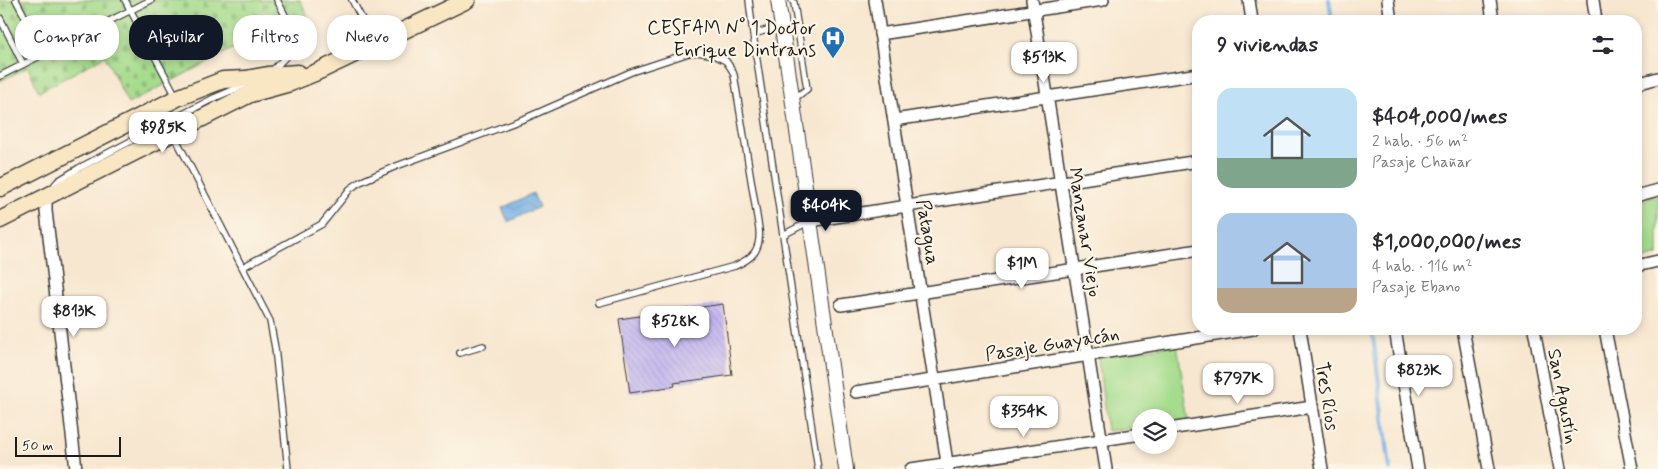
<!DOCTYPE html>
<html lang="es">
<head>
<meta charset="utf-8">
<style>
	body { margin:0; font-family:Mynerve,sans-serif; background:#f2f2f3; color:#2b2b33; height:100vh; display:flex; flex-direction:column; font-size:19px; white-space:nowrap }
	* { box-sizing:border-box; margin:0 }
	p { font-size:16px; color:#7c7c81 }
	.icon { flex:none; width:28px; height:28px; fill:none; stroke:currentColor; stroke-width:2; stroke-linecap:round; stroke-linejoin:round }
	.map { position:relative; flex:1; overflow:hidden }
	.panel { position:absolute; left:1192px; top:15px; width:450px; height:320px; display:flex; flex-direction:column; background:#fff; border-radius:20px; box-shadow:0 2px 8px #0003 }
	.panel>* { flex:none }
	.hud { position:absolute; left:15px; top:15px; width:475px; height:45px; display:flex; gap:10px }
	.controls { position:absolute; left:1132px; top:409px; display:grid; gap:10px }
	.controls a { display:grid; place-items:center; width:45px; height:45px; border-radius:50%; background:#fff; box-shadow:0 2px 8px #0003; font-size:25px }
	.scale { position:absolute; left:15px; bottom:12px; width:106px; box-sizing:border-box; padding-left:5px; border:2px solid #1c1c1c; border-top:0; font-size:14px; line-height:18px; white-space:nowrap; color:#1c1c1c; -webkit-text-stroke:4px #fcf5e5; paint-order:stroke }
	.price { position:absolute; translate:-50% -42px; padding:0 11px; border-radius:10px; background:#fff; color:#222; font-size:16px; line-height:32px; filter:drop-shadow(0 1px 2px #0008) }
	.price::after { content:''; position:absolute; left:50%; top:30px; width:15px; height:11px; margin-left:-8px; background:inherit; clip-path:polygon(0 0,100% 0,50% 100%) }
	.price.current { background:#111827; color:#fff }
	ul { padding:0; list-style:none }
	li { display:flex; align-items:center; gap:15px; height:125px; padding:0 25px }
	li span { display:grid; place-items:center; flex:none; width:140px; height:100px; border-radius:15px; color:#555 }
	li>.icon { margin-inline-start:auto }
	span .icon { width:60px; height:60px; fill:#fffc; stroke-width:1 }
	li b { font-size:21px }
	h2 { display:flex; justify-content:space-between; align-items:center; height:60px; padding:0 25px; font-size:21px }
	.chip { padding:0 18px; border-radius:20px; background:#fff; box-shadow:0 2px 8px #0003; font-size:18px; line-height:45px }
	.chip.current { background:#111827; color:#fff }
	.map>svg:first-child { display:block }
	.green { fill:#a5dc8d; stroke:#607c54 }
	.cemetery { fill:url(#cemetery-stones); stroke:#607c54 }
	.water { fill:url(#water-waves); stroke:#466580 }
	.lines { fill:none; stroke-linecap:round; stroke-linejoin:round }
	.stream { stroke:#71aee3; stroke-width:4.5 }
	.building { fill:url(#building-back-hatch) }
	.service-casing { stroke:#3d3a37; stroke-width:8 }
	.minor-casing { stroke:#3d3a37; stroke-width:14 }
	.tertiary-casing { stroke:#3d3a37; stroke-width:16 }
	.secondary-casing { stroke:#3d3a37; stroke-width:19 }
	.service { stroke:#fff; stroke-width:5.5 }
	.minor { stroke:#fff; stroke-width:11 }
	.tertiary { stroke:#fff; stroke-width:14 }
	.secondary { stroke:#f9e7c3; stroke-width:16 }
	.labels { text-anchor:middle; stroke-width:4.5; stroke-linejoin:round; paint-order:stroke }
	.poi-label { font-size:19px; fill:#1c1c1c; stroke:#fcf5e5; text-anchor:end }
	.street-label { font-size:19px; fill:#1c1c1c; stroke:#fcf5e5 }
</style>
</head>
<body>
<div class="map">
<svg width="1658" height="469" viewBox="0 0 1658 469">
	<defs>
		<pattern id="cemetery-stones" width="16" height="16" patternUnits="userSpaceOnUse" patternTransform="scale(1.25)"><rect width="16" height="16" fill="#a5dc8d"/><path d="M2 7V4a2 2 0 0 1 4 0v3zM10 15v-3a2 2 0 0 1 4 0v3z" fill="#8dbc79"/></pattern>
		<pattern id="water-waves" width="16" height="10" patternUnits="userSpaceOnUse" patternTransform="scale(1.25)"><rect width="16" height="10" fill="#71aee3"/><path d="M0 5q4-4 8 0t8 0" fill="none" stroke="#5c8db7"/></pattern>
		<pattern id="building-back-hatch" width="6" height="6" patternUnits="userSpaceOnUse" patternTransform="scale(1.25)"><rect width="6" height="6" fill="#c0b4f0"/><path d="M-1 5l2 2M0 0l6 6M5-1l2 2" fill="none" stroke="#a49acd"/></pattern>
	</defs>
	<rect width="100%" height="100%" fill="#fcf5e5"/>
	<filter id="ink" filterUnits="userSpaceOnUse"><feTurbulence type="fractalNoise" baseFrequency=".02" numOctaves="2"/><feDisplacementMap in="SourceGraphic" scale="10" xChannelSelector="R" yChannelSelector="G"/><feConvolveMatrix kernelMatrix="1 2 1 2 8 2 1 2 1" color-interpolation-filters="sRGB"/></filter>
	<filter id="wash" filterUnits="userSpaceOnUse"><feTurbulence type="fractalNoise" baseFrequency=".0096" numOctaves="4" result="noise"/><feDisplacementMap in="SourceGraphic" scale="20" xChannelSelector="R" yChannelSelector="G"/><feGaussianBlur stdDeviation="1.12" result="paint"/><feColorMatrix in="noise" values="0 0 0 0 0 0 0 0 0 0 0 0 0 0 0 0 0 1.4 0 .05"/><feComposite in="paint" operator="in"/></filter>
	<g filter="url(#wash)">
		<rect width="100%" height="100%" fill="#f8e7d0"/>
		<g class="green">
			<polygon points="1658,196 1658,255 1636,261 1636,202"/>
			<polygon points="1177,344 1189,421 1169,423 1169,418 1141,418 1141,427 1107,431 1098,357"/>
		</g>
		<polygon class="cemetery" points="0,0 300,0 309,18 234,48 128,104 105,56 39,92 28,67 0,81"/>
		<polygon class="water" points="533,193 539,207 508,222 502,208"/>
		<g class="lines">
			<g class="stream">
				<polyline points="1329,0 1332,21"/>
				<polyline points="1372,329 1390,469"/>
			</g>
		</g>
		<g id="blocks">
			<polygon class="building" points="723,304 732,375 674,383 675,386 630,393 619,319"/>
		</g>
	</g>
	<g filter="url(#ink)">
		<use href="#blocks" fill-opacity="0" stroke="#3d3a37" stroke-width="1"/>
		<g class="lines">
			<g class="service-casing">
				<g id="service">
					<polyline points="16,0 44,53"/>
					<polyline points="125,0 177,98"/>
					<polyline points="352,0 374,42"/>
					<polyline points="749,0 753,34 782,26"/>
					<polyline points="792,0 794,3 807,89 799,95 792,97"/>
					<polyline points="0,18 23,64"/>
					<polyline points="753,34 818,469"/>
					<polyline points="271,72 294,48 295,34 277,0"/>
					<polyline points="0,76 151,0"/>
					<polyline points="173,133 270,321 275,348 288,469"/>
					<polyline points="53,187 58,181 79,168 214,98 245,85"/>
					<polyline points="783,235 810,221"/>
					<path d="M 243,267 L 322,224 L 350,189 L 360,182 L 394,167 L 526,118 L 631,72 L 689,53 L 698,52 L 714,55 L 726,61 L 732,70 L 734,75 L 759,229 C 761,250 753,258 735,266 L 599,303"/>
					<polyline points="460,353 483,346"/>
				</g>
			</g>
			<g class="minor-casing">
				<g id="minor">
					<polyline points="875,0 948,469"/>
					<polyline points="1032,0 1106,469"/>
					<polyline points="1249,0 1252,21"/>
					<polyline points="1388,0 1391,21"/>
					<polyline points="1490,0 1493,21"/>
					<polyline points="1593,0 1596,21"/>
					<polyline points="880,34 1103,0"/>
					<polyline points="1636,84 1658,78"/>
					<polyline points="894,120 1199,74"/>
					<polyline points="1636,196 1658,190"/>
					<polyline points="46,197 46,211 76,469"/>
					<polyline points="810,221 1199,161"/>
					<polyline points="1636,266 1658,261"/>
					<polyline points="841,305 1199,250"/>
					<polyline points="1300,329 1322,469"/>
					<polyline points="1395,329 1418,469"/>
					<polyline points="1463,329 1489,469"/>
					<polyline points="1534,329 1560,469"/>
					<polyline points="1605,329 1632,469"/>
					<polyline points="856,392 1253,329"/>
					<polyline points="1169,429 1312,407"/>
					<polyline points="911,469 1141,434"/>
				</g>
			</g>
			<g class="tertiary-casing">
				<polyline id="tertiary" points="778,0 846,469"/>
			</g>
			<g class="secondary-casing">
				<g id="secondary">
					<polyline points="0,188 177,98 223,80 246,79 268,75 298,73"/>
					<polyline points="0,220 250,94 290,83 317,72 467,0"/>
				</g>
			</g>
			<use href="#service" class="service"/>
			<use href="#minor" class="minor"/>
			<use href="#tertiary" class="tertiary"/>
			<use href="#secondary" class="secondary"/>
		</g>
	</g>
	<defs>
		<g id="hospital-pin" transform="scale(1.25)"><path d="M0 17L-7.5 6A9.5 9.5 0 1 1 7.5 6Z" fill="#1f6fb2" stroke="#fcf5e5"/><path d="M-5-5h3v3.5h4V-5h3V5h-3V1.5h-4V5h-3Z" fill="#fff"/></g>
	</defs>
	<g fill-rule="evenodd">
		<use href="#hospital-pin" x="833" y="38"/>
	</g>
	<g class="labels">
		<g class="poi-label">
			<text x="816" y="34">CESFAM N° 1 Doctor<tspan x="816" dy="22">Enrique Dintrans</tspan></text>
		</g>
		<g class="street-label">
			<text transform="translate(929 232) rotate(81)" y="7">Patagua</text>
			<text transform="translate(1086 232) rotate(81)" y="7">Manzanar Viejo</text>
			<text transform="translate(1052 343) rotate(-9)" y="7">Pasaje Guayacán</text>
			<text transform="translate(1328 396) rotate(81)" y="7">Tres Ríos</text>
			<text transform="translate(1564 396) rotate(79)" y="7">San Agustín</text>
		</g>
	</g>
</svg>
<div class="controls">
<a><svg class="icon" aria-label="layers" viewBox="0 0 24 24"><path d="M12 4l9 5-9 5-9-5zM3 14l9 5 9-5"/></svg></a>
</div>
<div class="scale">50 m</div>
<b class="price" style="left:1044px;top:84px">$513K</b>
<b class="price" style="left:163px;top:154px">$985K</b>
<b class="price current" style="left:826px;top:232px">$404K</b>
<b class="price" style="left:1022px;top:290px">$1M</b>
<b class="price" style="left:74px;top:338px">$813K</b>
<b class="price" style="left:675px;top:348px">$528K</b>
<b class="price" style="left:1419px;top:397px">$823K</b>
<b class="price" style="left:1238px;top:405px">$797K</b>
<b class="price" style="left:1024px;top:438px">$354K</b>
<div class="hud">
<a class="chip">Comprar</a>
<a class="chip current">Alquilar</a>
<a class="chip">Filtros</a>
<a class="chip">Nuevo</a>
</div>
<section class="panel">
<h2>9 viviendas<svg class="icon" aria-label="filters" viewBox="0 0 24 24"><path d="M4 7h16M4 17h16"/><circle cx="9" cy="7" r="2"/><circle cx="15" cy="17" r="2"/></svg></h2>
<ul>
<li><span style="background:linear-gradient(#bfe0f5 70%,#7fa58c 0)"><svg class="icon" aria-label="home" viewBox="0 0 24 24"><path d="M3 11l9-7 9 7M6 9v11h12V9"/></svg></span><div><b>$404,000/mes</b><p>2 hab. · 56 m²</p><p>Pasaje Chañar</p></div></li>
<li><span style="background:linear-gradient(#a9c7e8 75%,#b9a48a 0)"><svg class="icon" aria-label="home" viewBox="0 0 24 24"><path d="M3 11l9-7 9 7M6 9v11h12V9"/></svg></span><div><b>$1,000,000/mes</b><p>4 hab. · 116 m²</p><p>Pasaje Ebano</p></div></li>
</ul>
</section>
</div>
</body>
</html>
